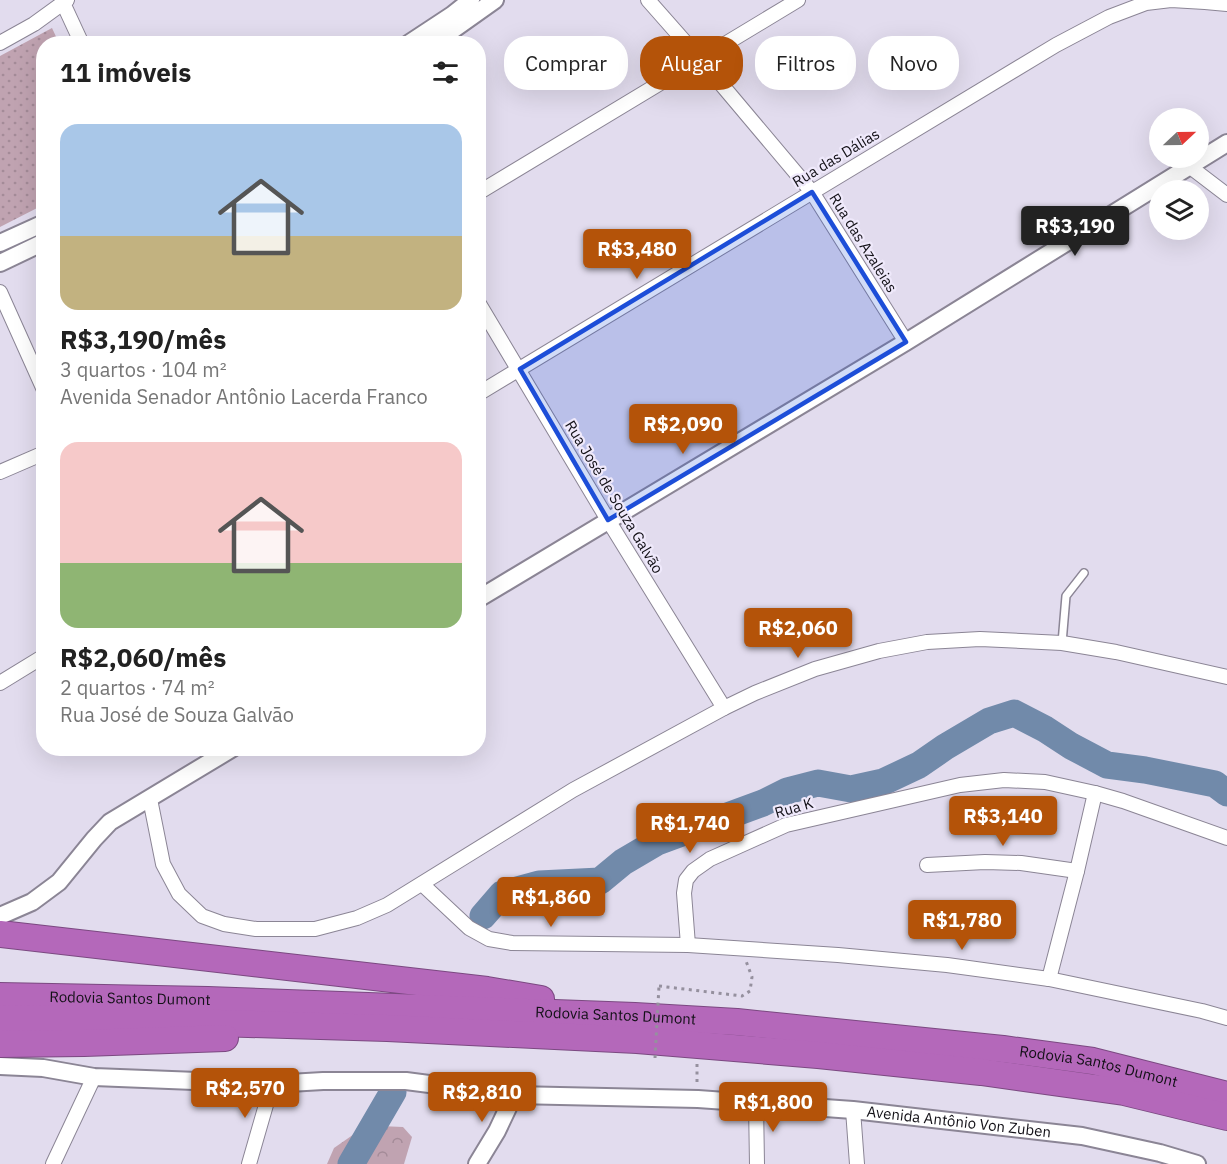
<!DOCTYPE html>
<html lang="pt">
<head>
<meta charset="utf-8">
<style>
	body { margin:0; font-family:"IBM Plex Sans",sans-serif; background:#f6f6f6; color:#222; height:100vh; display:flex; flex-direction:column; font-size:22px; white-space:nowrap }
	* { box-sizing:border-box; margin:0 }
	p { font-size:20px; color:#767676 }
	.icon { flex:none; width:33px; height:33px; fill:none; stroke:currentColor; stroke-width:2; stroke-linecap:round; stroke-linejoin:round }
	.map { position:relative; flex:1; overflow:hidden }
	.sheet { position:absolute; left:36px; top:36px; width:450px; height:720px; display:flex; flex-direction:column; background:#fff; border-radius:24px; box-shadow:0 6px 24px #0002 }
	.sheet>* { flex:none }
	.banner { position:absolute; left:504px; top:36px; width:570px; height:54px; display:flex; gap:12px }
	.needle { width:39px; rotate:68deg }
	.tools { position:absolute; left:1149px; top:108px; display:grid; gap:12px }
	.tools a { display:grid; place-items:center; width:60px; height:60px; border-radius:50%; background:#fff; box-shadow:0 6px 24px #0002; font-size:30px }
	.price { position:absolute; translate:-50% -51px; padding:0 14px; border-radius:6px; background:#b45309; color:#fff; font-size:20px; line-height:39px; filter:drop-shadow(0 2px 3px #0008) }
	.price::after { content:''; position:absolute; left:50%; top:36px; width:18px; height:14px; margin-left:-9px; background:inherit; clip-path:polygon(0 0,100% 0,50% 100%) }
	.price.on { background:#222; color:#fff }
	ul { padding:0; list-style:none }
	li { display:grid; align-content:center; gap:12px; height:318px; padding:0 24px }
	li span { display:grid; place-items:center; height:186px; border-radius:18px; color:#555 }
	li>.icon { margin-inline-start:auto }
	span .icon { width:108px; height:108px; fill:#fffc; stroke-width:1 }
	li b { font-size:26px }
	h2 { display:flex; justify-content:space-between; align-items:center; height:72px; padding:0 24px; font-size:26px }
	.tag { padding:0 21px; border-radius:24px; background:#fff; box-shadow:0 6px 24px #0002; font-size:21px; line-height:54px }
	.tag.on { background:#b45309; color:#fff }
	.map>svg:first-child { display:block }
	.grass { fill:url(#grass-dots) }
	.forest { fill:url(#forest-crowns) }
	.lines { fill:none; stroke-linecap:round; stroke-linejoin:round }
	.river { stroke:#718aaa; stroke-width:27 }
	.service-casing { stroke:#8b8595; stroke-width:10 }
	.minor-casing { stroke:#8b8595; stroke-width:16 }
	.tertiary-casing { stroke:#8b8595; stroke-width:20 }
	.motorway-casing { stroke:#7b4981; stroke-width:28 }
	.path { stroke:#95909e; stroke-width:3; stroke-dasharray:3 4.5; stroke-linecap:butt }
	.service { stroke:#fff; stroke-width:7 }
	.minor { stroke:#fff; stroke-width:14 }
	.tertiary { stroke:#fff; stroke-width:16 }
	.motorway { stroke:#b468ba; stroke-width:26 }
	.path-bridge { stroke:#95909e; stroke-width:3; stroke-dasharray:3 4.5; stroke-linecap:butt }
	.marked { fill:#1d4ed8; fill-opacity:0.2; stroke:#1d4ed8; stroke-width:4.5; stroke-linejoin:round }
	.labels { text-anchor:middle; stroke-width:4.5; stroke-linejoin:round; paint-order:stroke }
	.street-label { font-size:15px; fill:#121016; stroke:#efe9fb }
</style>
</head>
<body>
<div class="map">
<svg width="1227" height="1164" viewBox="0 0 1227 1164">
	<defs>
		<pattern id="grass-dots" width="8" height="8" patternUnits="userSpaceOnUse" patternTransform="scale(1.5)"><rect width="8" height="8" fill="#c0a3b1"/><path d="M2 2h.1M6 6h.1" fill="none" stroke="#a48b98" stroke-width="1.8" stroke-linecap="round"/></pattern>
		<pattern id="forest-crowns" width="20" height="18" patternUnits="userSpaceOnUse" patternTransform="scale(1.5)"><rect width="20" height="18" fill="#c0a3b1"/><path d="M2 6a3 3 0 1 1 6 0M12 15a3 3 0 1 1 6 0" fill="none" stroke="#a48b98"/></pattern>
	</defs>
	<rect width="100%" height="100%" fill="#e2dcee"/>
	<polygon class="grass" points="52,28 59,43 44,44 43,205 0,227 0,56"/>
	<polygon class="forest" points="380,1126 403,1127 412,1137 404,1164 327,1164 334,1148 357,1132"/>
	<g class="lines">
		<g class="river">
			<polyline points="483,916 502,894 539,884 600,881 623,862 657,842 763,803 787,791 818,783 851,789 883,782 919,765 945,747 989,721 1014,713 1045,729 1071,746 1107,765 1145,770 1215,784 1227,793"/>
			<polyline points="351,1164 393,1092"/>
		</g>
		<g class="service-casing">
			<g id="service">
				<polyline points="252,41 254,44"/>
				<polyline points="1062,643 1066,596 1084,573"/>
			</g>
		</g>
		<g class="minor-casing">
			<g id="minor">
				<polyline points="648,0 700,59 812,192 906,342"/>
				<polyline points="63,3 82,44"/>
				<polyline points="0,43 34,24 67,0"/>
				<polyline points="1189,166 1227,195"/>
				<polyline points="478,193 798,0"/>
				<polyline points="0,292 44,390"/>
				<polyline points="478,302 608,520 724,708"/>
				<polyline points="478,394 1056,45 1109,17 1146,3 1171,0 1205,2 1227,4"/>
				<polyline points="0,472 44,453"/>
				<polyline points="0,683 44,656"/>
				<polyline points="150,799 163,864 179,894 202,916 224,924 256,929 315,929 357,918 387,905 573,790 724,708 755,693 815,669 879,651 927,642 980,639 1062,643 1116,652 1227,677"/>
				<polyline points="927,865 985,862 1021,863 1077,871"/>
				<polyline points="422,884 469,928 489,939 512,943 688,945 838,955 947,965 1049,979 1202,1011 1227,1018"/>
				<polyline points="688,945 684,893 686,880 693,871 710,859 786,825 960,785 1004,780 1045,782 1095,793 1123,801 1227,838"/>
				<polyline points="1049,979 1077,871 1095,793"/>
				<polyline points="756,1103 757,1164"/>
				<polyline points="853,1110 857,1164"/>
				<polyline points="53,1164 94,1077"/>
				<polyline points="249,1164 272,1084"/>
			</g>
		</g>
		<g class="tertiary-casing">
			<g id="tertiary">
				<polyline points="408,44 452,15 471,0"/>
				<polyline points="433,44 495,0"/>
				<polyline points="0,243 44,223"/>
				<polyline points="0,263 44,242"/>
				<polyline points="478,599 906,342 1227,143"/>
				<polyline points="0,916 32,902 59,882 94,839 110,822 233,748"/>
				<path id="s1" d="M 0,1066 L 43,1068 L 94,1077 L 272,1084 L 323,1081 L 406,1081 L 514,1095 L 698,1099 L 853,1110 L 1082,1136 L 1160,1153 L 1197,1164"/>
				<polyline points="477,1164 497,1131 514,1095"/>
			</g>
		</g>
		<g class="motorway-casing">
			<g id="motorway">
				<polyline points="0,934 487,990 541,999"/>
				<path id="s2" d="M 0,996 L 208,1000 L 635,1016 L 737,1022 L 1003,1049 L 1093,1061 L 1227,1095"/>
				<polyline points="0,1018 83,1019 387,1028 637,1040 818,1055 981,1072 1124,1092 1227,1117"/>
				<polyline points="0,1044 84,1043 225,1038"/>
			</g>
		</g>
		<g class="path">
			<polyline points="659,986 742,996 750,991 752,977 746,961"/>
			<polyline points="697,1064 697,1084"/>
		</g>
		<use href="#service" class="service"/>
		<use href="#minor" class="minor"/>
		<use href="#tertiary" class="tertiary"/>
		<use href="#motorway" class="motorway"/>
		<polyline class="path-bridge" points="655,1058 659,986"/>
	</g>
	<path class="marked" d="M 812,192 L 906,342 L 608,520 L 520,369 Z"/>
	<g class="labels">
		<g class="street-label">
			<text transform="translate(836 158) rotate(-31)" y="5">Rua das Dálias</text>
			<text transform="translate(863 243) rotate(58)" y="5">Rua das Azaleias</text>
			<text transform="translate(614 497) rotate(59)" y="5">Rua José de Souza Galvão</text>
			<text transform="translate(794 808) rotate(-16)" y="5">Rua K</text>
			<text dy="5" stroke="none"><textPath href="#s2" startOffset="130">Rodovia Santos Dumont</textPath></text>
			<text dy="5" stroke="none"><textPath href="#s2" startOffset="616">Rodovia Santos Dumont</textPath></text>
			<text dy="5" stroke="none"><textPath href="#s2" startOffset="1102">Rodovia Santos Dumont</textPath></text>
			<text dy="5" stroke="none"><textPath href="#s1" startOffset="962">Avenida Antônio Von Zuben</textPath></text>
		</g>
	</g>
</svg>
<div class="tools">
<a><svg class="needle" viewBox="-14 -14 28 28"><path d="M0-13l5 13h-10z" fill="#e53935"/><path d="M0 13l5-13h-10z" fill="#767676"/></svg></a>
<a><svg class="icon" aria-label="layers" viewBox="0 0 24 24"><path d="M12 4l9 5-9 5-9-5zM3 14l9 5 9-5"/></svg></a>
</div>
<b class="price on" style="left:1075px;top:257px">R$3,190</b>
<b class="price" style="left:637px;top:280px">R$3,480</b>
<b class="price" style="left:683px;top:455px">R$2,090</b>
<b class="price" style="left:798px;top:659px">R$2,060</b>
<b class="price" style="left:1003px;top:847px">R$3,140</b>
<b class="price" style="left:690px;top:854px">R$1,740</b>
<b class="price" style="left:551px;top:928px">R$1,860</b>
<b class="price" style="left:962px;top:951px">R$1,780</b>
<b class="price" style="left:245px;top:1119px">R$2,570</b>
<b class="price" style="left:482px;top:1123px">R$2,810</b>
<b class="price" style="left:773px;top:1133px">R$1,800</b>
<div class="banner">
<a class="tag">Comprar</a>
<a class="tag on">Alugar</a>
<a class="tag">Filtros</a>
<a class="tag">Novo</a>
</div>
<section class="sheet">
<h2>11 imóveis<svg class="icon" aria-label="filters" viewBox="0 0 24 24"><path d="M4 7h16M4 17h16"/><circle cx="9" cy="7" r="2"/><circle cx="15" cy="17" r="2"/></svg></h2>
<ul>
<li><span style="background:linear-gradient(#a9c7e8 60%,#c2b280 0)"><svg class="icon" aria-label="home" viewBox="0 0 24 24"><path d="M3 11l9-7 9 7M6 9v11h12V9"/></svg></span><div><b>R$3,190/mês</b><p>3 quartos · 104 m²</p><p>Avenida Senador Antônio Lacerda Franco</p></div></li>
<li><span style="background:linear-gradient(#f6c9c9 65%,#8fb573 0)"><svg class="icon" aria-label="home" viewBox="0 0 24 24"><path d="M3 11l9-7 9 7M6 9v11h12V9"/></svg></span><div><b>R$2,060/mês</b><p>2 quartos · 74 m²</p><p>Rua José de Souza Galvão</p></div></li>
</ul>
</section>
</div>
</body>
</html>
